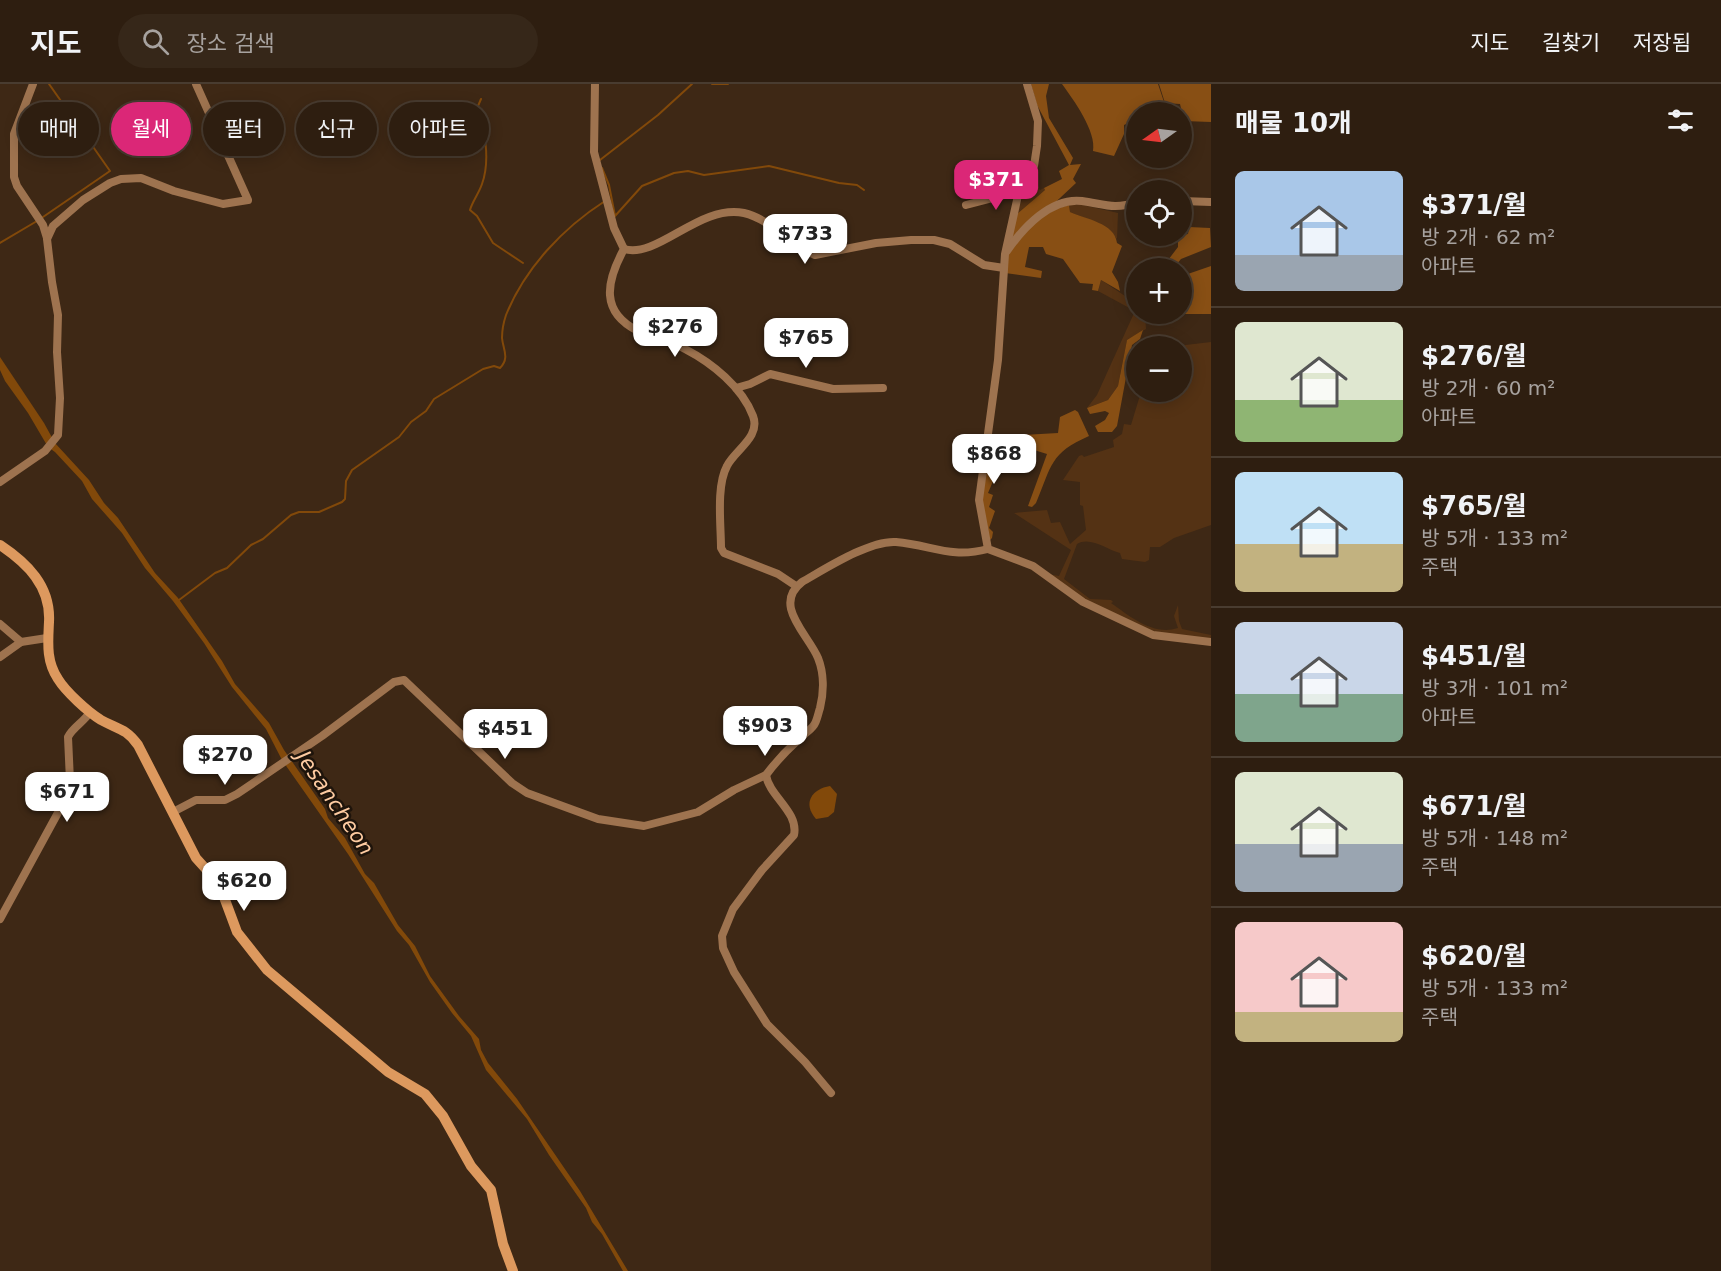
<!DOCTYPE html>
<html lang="ko">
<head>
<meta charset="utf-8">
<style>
	body { margin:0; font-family:"DejaVu Sans","Noto Sans KR",sans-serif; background:#362719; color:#f1f3f6; height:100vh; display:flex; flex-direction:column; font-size:22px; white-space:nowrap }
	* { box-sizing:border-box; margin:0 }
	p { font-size:20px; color:#a7a29f }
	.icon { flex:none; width:33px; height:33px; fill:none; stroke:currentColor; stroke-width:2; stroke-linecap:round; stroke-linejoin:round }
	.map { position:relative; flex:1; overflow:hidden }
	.panel { display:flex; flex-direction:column; background:#2e1e10; width:510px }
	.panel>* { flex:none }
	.guide { position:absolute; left:18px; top:18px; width:570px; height:54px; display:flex; gap:12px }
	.needle { width:39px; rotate:256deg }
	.buttons { position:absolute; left:1126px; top:18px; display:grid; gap:12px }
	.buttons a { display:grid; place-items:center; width:66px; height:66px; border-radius:50%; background:#2e1e10; box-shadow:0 3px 15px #0003,0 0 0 2px #493c30; font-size:30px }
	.price { position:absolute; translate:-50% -51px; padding:0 14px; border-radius:12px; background:#fff; color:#222; font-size:20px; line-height:39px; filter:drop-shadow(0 2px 3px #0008) }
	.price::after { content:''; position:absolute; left:50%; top:36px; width:18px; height:14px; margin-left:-9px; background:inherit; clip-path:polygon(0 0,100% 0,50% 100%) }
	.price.current { background:#db2777; color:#fff }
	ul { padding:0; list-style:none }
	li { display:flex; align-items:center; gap:18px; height:150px; padding:0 24px }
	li+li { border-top:2px solid #493c30 }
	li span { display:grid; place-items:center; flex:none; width:168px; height:120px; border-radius:9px; color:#555 }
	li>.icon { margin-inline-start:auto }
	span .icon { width:72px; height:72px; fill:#fffc; stroke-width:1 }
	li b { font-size:26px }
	h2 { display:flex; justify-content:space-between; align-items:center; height:72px; padding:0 24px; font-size:26px }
	.pill { padding:0 21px; border-radius:27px; background:#2e1e10; box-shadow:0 3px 15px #0003,0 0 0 2px #493c30; font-size:21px; line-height:54px }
	.pill.current { background:#db2777; color:#fff }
	header { display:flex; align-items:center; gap:36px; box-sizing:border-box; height:84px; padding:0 30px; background:#2e1e10; border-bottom:2px solid #493c30 }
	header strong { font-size:28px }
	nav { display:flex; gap:33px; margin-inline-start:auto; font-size:21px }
	.search { width:420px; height:54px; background:#362719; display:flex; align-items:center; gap:15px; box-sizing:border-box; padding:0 21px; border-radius:33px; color:#a7a29f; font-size:22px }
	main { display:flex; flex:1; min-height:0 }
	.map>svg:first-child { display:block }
	.green { fill:#543214 }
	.forest { fill:#884f14 }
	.water { fill:#82490a }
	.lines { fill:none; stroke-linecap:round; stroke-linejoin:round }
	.stream { stroke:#82490a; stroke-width:2 }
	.street { stroke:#9e734f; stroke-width:8 }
	.secondary { stroke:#dd995e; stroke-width:10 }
	.labels { text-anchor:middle; stroke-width:5; stroke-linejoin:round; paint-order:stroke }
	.water-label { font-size:21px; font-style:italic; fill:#fecba1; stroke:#1e140b }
</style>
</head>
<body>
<header>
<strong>지도</strong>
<div class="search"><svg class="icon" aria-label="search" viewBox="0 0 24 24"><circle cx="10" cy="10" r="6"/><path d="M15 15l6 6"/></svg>장소 검색</div>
<nav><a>지도</a><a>길찾기</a><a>저장됨</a></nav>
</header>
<main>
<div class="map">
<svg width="1211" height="1187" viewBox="0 0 1211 1187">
	<rect width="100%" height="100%" fill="#3e2815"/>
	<g class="green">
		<polygon points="1035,96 1040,106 1044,104 1045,106 1017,130 1027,100"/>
		<path d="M 1069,121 L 1083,121 L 1118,129 L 1117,155 C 1104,139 1088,136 1070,128 Z"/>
		<polygon points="1101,196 1134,218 1137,208 1137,230 1145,230 1146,245 1127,256 1118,302 1108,316 1087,324 1097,311 1135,227 1098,207"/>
		<path d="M 1211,258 L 1211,441 L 1174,454 L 1160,463 L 1150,463 L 1149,476 L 1145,478 L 1122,475 L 1120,469 C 1107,466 1091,452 1077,460 L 1064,495 L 1090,515 L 1111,516 L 1113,518 L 1111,519 C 1131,533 1153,552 1178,544 L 1174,532 L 1178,521 L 1179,537 L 1182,545 L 1211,551 L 1211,556 L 1160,551 L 1091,520 L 1048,490 L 1059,492 L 1071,466 L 1014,429 L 1047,426 L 1051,439 L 1060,438 L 1070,460 L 1086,446 L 1083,422 L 1080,421 L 1080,398 L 1063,396 L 1079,372 L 1082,371 L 1084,373 L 1114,363 L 1113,356 L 1122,350 L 1124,340 L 1131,341 L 1141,308 L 1182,308 L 1182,262 L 1177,262 Z"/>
	</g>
	<g class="forest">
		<polygon points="1031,0 1049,0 1046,12 1049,34 1073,74 1070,81 1081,80 1073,95 1076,99 1010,161 1017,130 1045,106 1044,104 1062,95 1059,87 1069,81 1037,21"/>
		<path d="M 1062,0 L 1158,0 L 1165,21 L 1146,22 L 1144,28 L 1137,28 L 1137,35 L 1124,41 L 1124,50 L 1114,72 L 1093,67 C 1097,48 1073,15 1062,0 Z"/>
		<polygon points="1159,0 1211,0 1211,38 1184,37 1180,20 1165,19"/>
		<path d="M 1069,121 L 1070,128 C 1085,135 1115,139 1117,159 L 1122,162 L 1112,188 L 1118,198 L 1120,207 L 1101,196 L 1098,207 L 1092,206 L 1093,200 L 1080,199 L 1063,175 L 1046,170 L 1043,163 L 1029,163 L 1025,183 L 1042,187 L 1041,194 L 1005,189 L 1007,171 L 1036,136 L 1058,124 Z"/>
		<polygon points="1189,143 1210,144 1211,163 1181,175 1176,181 1178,184 1162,184 1178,163 1178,152 1188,150"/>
		<polygon points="1211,182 1211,230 1168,230 1182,230 1182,192"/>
		<polygon points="1143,246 1140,255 1132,261 1117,342 1112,348 1098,348 1095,342 1105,336 1109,329 1105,327 1090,330 1087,324 1108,316 1118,302 1127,256"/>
		<path d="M 1075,326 L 1078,328 L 1089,352 C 1050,369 1052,381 1036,419 L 1032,423 L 1028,422 L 1047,370 L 1034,366 L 1033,370 L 1012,365 L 1007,377 L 1002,376 L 988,409 L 993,411 L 989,423 L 995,427 L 989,444 L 993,448 L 992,454 L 988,458 L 981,416 L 988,370 L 1023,351 L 1058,349 L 1060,333 Z"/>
	</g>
	<g class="water">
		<polygon points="0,273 44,339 55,359 89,396 104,419 118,434 155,489 178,514 222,577 235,600 269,639 284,666 325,725 328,734 345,754 365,790 374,799 398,841 415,862 430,892 459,932 479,955 481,966 488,979 517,1015 580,1107 628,1187 623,1187 602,1150 592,1138 586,1124 549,1071 527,1035 486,986 471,952 452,929 430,898 409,861 397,847 348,770 282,676 266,645 232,603 204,559 173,517 145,484 122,449 92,415 82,397 55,368 48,363 28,329 5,297 0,286"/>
		<path d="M 830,702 L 837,710 L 834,728 L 828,733 L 816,735 C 802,719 812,705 830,702 Z"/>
	</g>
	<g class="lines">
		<g class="stream">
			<polyline points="712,0 728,0"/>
			<path d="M 481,15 L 478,22 C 484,46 491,75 482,100 C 479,109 472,118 470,126 L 477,132 L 493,159 L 523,179"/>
			<polyline points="600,76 658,31 692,0"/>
			<polyline points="602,84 609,101 615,132 642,102 674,89 688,87 704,91 769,82 839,99 857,101 864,106"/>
			<polyline points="43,133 110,87 49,0"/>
			<polyline points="0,159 37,137"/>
			<path d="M 179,516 L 215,489 L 227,484 L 251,461 L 263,455 L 291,431 L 299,428 L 319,428 L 342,418 L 345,415 L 346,397 L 352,386 L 399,353 L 411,338 L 426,327 L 434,315 L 483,285 L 494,282 L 500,284 C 510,274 503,265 502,254 C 502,247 504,237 506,231 C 525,184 563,144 605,117"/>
		</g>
		<g class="street">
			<polyline points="33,0 14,50 14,93 17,102 43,141 47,154"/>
			<path d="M 595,0 L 594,68 L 614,144 L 624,165 C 606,198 600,228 638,247 C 644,249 650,250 656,252 C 666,255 676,260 685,265 C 712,279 742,303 753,332 C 761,353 735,366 727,382 C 716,402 721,441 721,464 L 724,469 L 778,490 L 796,502"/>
			<polyline points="1027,0 1038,37 1037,62 1034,82 1019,107 1005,170 998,276 979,416 988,465 1033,482 1083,518 1153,551 1211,558"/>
			<polyline points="1182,117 1211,118"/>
			<polyline points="966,121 1019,107"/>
			<path d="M 624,165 C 658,175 699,120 744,129 C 770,135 790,160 815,171 L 876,159 L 911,156 L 934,156 L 950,160 L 984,181 L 1004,184"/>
			<path d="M 1007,167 C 1023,144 1051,113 1082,117 C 1104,120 1114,126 1137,118"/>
			<polyline points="736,304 750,300 770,290 833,305 883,304"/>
			<polyline points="0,398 45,367 58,351 60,314 57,268 58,231 52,198 47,155 53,142 83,116 110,99 121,95 141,94 174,107 223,120 248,116 196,0"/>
			<polyline points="0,540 21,558"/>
			<polyline points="0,573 21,558 47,554"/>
			<polyline points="173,728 196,716 225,716 237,710 322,652 394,598 404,596 512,699 527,709 598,735 644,742 698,728 734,706 766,691"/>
			<path d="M 0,835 L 66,714 L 70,697 L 68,653 C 73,643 84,638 90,628"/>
			<path d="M 831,1009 L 805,978 L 767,940 L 734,888 L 723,864 L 722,852 L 733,825 L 762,786 L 794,751 C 799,728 769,712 766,691 C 775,679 786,667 797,657 C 802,651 810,647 814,641 C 817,637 818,630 820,624 C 824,608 824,589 818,574 C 808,550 772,521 802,498 C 825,485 870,456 896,458 C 932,461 950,475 988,465"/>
		</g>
		<path class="secondary" d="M 0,461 C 27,479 51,502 49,538 C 48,559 46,577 58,595 C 66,608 88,628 101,636 C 117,645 126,644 138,661 L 196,774 L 214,794 L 221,805 L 237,848 L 267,886 L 388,988 L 425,1010 L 443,1032 L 471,1082 L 491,1106 L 503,1160 L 513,1187"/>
	</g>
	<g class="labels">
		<g class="water-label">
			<text transform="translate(335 719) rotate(56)" y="7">Jesancheon</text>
		</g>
	</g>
</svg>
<div class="buttons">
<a><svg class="needle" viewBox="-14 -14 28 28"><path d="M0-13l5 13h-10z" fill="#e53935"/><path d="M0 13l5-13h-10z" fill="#a7a29f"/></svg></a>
<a><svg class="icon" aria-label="locate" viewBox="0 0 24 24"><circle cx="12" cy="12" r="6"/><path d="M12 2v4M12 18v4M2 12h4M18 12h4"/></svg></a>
<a>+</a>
<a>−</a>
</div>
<b class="price current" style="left:996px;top:127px">$371</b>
<b class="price" style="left:805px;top:181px">$733</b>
<b class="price" style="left:675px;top:274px">$276</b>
<b class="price" style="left:806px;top:285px">$765</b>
<b class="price" style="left:994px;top:401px">$868</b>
<b class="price" style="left:765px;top:673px">$903</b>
<b class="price" style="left:505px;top:676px">$451</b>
<b class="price" style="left:225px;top:702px">$270</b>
<b class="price" style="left:67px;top:739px">$671</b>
<b class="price" style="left:244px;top:828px">$620</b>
<div class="guide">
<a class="pill">매매</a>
<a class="pill current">월세</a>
<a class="pill">필터</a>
<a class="pill">신규</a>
<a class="pill">아파트</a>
</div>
</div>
<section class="panel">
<h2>매물 10개<svg class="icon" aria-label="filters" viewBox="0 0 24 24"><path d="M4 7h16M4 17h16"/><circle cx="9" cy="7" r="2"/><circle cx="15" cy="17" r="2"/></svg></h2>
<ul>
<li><span style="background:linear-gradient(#a9c7e8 70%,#9aa5b1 0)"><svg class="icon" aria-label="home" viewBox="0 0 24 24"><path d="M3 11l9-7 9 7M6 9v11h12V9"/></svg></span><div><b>$371/월</b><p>방 2개 · 62 m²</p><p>아파트</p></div></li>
<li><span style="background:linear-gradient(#dfe7d0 65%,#8fb573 0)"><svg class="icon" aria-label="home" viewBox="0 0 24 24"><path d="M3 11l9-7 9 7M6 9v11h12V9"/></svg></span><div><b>$276/월</b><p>방 2개 · 60 m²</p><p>아파트</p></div></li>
<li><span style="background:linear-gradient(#bfe0f5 60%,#c2b280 0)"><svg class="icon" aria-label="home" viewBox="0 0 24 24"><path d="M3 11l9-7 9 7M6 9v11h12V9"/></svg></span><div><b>$765/월</b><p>방 5개 · 133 m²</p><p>주택</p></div></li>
<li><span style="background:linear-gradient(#c9d6e8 60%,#7fa58c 0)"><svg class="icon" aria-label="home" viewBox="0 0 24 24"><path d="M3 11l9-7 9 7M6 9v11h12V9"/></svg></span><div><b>$451/월</b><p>방 3개 · 101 m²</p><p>아파트</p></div></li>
<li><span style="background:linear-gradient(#dfe7d0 60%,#9aa5b1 0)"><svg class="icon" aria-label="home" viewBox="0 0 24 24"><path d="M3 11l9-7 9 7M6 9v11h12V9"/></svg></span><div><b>$671/월</b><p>방 5개 · 148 m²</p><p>주택</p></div></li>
<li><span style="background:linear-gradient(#f6c9c9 75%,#c2b280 0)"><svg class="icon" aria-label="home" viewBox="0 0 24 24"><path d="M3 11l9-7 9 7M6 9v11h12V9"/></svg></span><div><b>$620/월</b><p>방 5개 · 133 m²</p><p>주택</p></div></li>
</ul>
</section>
</main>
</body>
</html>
